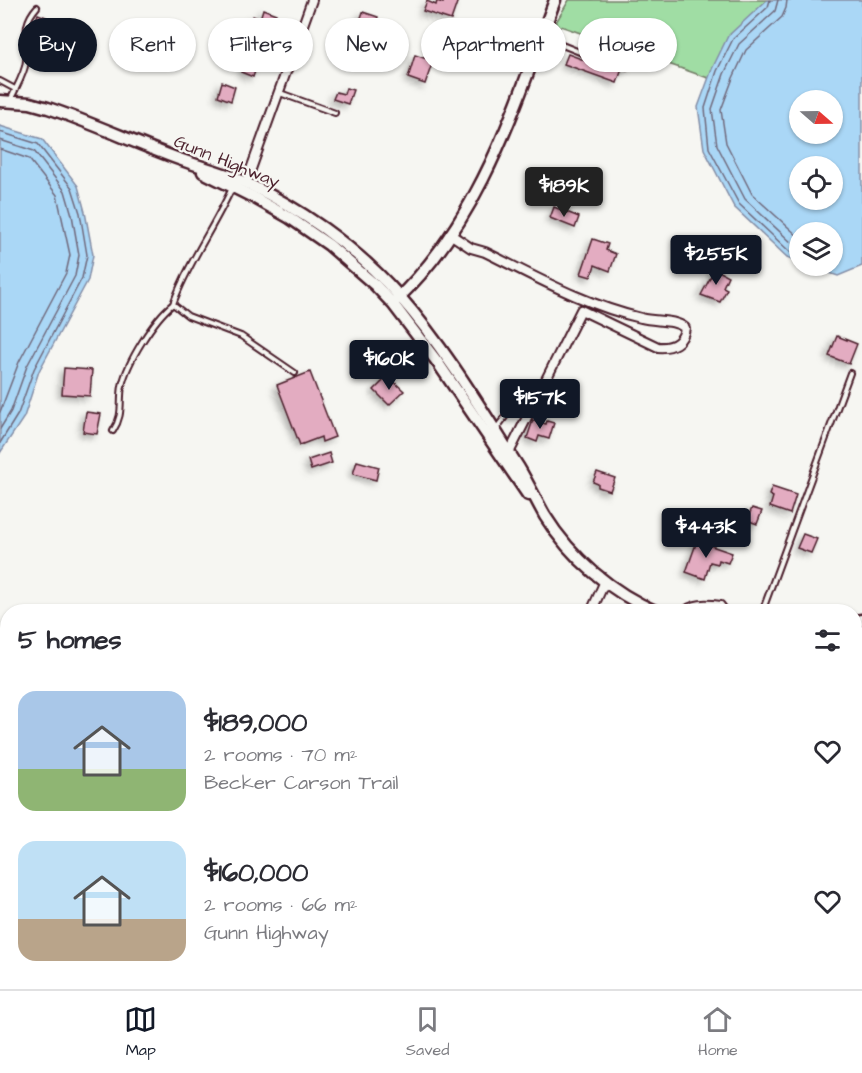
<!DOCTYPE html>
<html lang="en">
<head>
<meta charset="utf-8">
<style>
	body { margin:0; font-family:"Architects Daughter",sans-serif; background:#f7f7f7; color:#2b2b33; height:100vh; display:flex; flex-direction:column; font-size:22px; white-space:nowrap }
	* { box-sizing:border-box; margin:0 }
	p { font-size:20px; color:#7c7c81 }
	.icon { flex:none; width:33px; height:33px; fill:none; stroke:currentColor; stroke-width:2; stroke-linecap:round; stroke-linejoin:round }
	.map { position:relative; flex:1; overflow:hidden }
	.sheet { position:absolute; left:0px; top:604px; width:862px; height:386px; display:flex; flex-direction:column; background:#fff; border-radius:24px 24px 0 0; box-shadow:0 2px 4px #0004 }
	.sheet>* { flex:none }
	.banner { position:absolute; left:18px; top:18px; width:826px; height:54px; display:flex; gap:12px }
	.needle { width:39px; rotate:110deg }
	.controls { position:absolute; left:789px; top:90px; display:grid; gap:12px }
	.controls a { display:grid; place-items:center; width:54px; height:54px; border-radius:50%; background:#fff; box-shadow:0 2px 4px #0004; font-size:30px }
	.price { position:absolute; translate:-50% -51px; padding:0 14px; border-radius:6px; background:#111827; color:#fff; font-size:20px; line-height:39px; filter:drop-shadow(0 2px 3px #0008) }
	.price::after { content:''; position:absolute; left:50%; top:36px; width:18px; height:14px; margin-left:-9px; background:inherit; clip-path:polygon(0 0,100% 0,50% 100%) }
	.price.on { background:#222; color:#fff }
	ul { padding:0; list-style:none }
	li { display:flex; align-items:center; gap:18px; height:150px; padding:0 18px }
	li span { display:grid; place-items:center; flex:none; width:168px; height:120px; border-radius:18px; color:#555 }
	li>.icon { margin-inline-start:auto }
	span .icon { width:72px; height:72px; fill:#fffc; stroke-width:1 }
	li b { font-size:26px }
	h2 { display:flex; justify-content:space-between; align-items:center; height:72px; padding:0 18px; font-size:26px }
	.chip { padding:0 21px; border-radius:27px; background:#fff; box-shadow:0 2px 4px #0004; font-size:21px; line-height:54px }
	.chip.on { background:#111827; color:#fff }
	.dock { display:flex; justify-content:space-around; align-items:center; height:84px; border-top:2px solid #e1e1e2; background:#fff; font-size:16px; color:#7c7c81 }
	.dock a { display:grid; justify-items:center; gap:3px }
	.dock .on { color:#111827 }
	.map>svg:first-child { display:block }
	.green { fill:#a0dda4; stroke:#757e68; stroke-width:1.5 }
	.water { fill:#aad7f6; stroke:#848da5; stroke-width:1.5; fill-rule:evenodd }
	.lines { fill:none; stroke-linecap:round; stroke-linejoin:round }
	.shore { stroke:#70697c; stroke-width:1.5 }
	.building { fill:#e3acc1; stroke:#4a1f2b; stroke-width:1.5; filter:url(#shadow) }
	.service-casing { stroke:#4a1f2b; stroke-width:8 }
	.minor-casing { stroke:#4a1f2b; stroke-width:12 }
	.secondary-casing { stroke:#4a1f2b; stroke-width:15 }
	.service { stroke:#f6f6f2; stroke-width:4 }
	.minor { stroke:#f6f6f2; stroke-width:8 }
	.secondary { stroke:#f6f6f2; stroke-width:10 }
	.labels { text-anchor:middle; stroke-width:4.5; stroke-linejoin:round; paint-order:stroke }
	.street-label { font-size:18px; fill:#4a1f2b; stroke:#f6f6f2 }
</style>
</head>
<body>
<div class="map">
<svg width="862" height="989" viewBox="0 0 862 989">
	<defs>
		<filter id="shadow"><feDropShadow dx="-3.5" dy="3.5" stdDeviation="3" flood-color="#0004"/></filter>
	</defs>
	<rect width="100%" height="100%" fill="#f6f6f2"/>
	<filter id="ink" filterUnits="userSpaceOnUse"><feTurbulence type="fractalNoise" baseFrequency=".0167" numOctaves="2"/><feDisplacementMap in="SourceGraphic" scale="12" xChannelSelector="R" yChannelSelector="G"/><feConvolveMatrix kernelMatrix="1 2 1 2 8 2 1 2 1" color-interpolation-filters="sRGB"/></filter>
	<g filter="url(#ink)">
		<g class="green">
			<polygon points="569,0 862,0 832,100 800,100 799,110 555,24"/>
			<polygon points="0,960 7,962 8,982 65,983 84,989 0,989"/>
		</g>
		<g class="water">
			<path d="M 767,0 L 862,0 L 862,266 L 838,276 L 810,266 L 832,266 L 832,232 L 800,232 L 799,262 L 787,257 L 734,207 L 704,149 L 698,107 L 712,69 L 728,36 ZM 800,100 L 832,100 L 832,134 L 800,134 ZM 800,166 L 832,166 L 832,200 L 800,200 Z"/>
			<polygon points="0,126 42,139 78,186 85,212 93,255 88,280 39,371 24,417 0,453"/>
		</g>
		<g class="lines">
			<g class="shore">
				<polyline points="770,0 768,7 733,39 717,71 705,108 709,148 739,204 790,252 800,255"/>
				<polyline points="778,0 775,11 739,44 724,74 712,109 717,145 745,199 794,245 800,247"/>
				<polyline points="787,0 786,8 782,17 746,50 733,78 721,110 726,143 752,194 800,238"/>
				<polyline points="0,132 38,144 72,188 80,213 87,255 82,278 34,369 18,414 0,443"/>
				<polyline points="0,140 34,151 65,191 72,215 79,255 75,276 27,366 11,411 0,429"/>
				<polyline points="0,149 29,159 57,195 70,255 66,273 19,362 0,412"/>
			</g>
		</g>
		<g class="building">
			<polygon points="444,0 458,0 451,20 423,11 427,1 436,5 437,1 443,3"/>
			<polygon points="263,9 276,14 270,30 279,33 276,43 266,40 253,77 241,72 254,35 247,33 253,16 260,19"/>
			<polygon points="363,12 378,17 372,34 357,29"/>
			<polygon points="38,14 46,17 45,22 60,27 57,36 44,32 43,35 32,31"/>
			<polygon points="623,36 638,42 627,71 622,69 617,83 564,64 568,54 611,70"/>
			<polygon points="415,55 433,61 425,84 408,78"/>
			<polygon points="222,82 235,87 231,101 218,96"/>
			<polygon points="346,88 353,90 348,104 333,99 336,92 344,94"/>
			<polygon points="554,207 579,217 575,228 550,218"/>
			<polygon points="593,239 608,244 606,250 616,254 610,271 595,265 591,277 581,274"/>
			<polygon points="715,269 728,276 723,287 727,289 720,302 701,295"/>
			<polygon points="837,336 857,344 849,364 829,356"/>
			<polygon points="64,368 92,370 90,396 62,394"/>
			<polygon points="310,372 335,437 322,442 321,437 300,445 277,385"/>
			<polygon points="388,376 404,391 389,405 374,390"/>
			<polygon points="86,412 101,414 97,434 83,432"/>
			<polygon points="533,420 546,424 547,421 554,423 549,439 539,436 537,442 527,438"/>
			<polygon points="329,453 332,463 311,470 308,460"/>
			<polygon points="357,461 379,467 376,480 353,474"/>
			<polygon points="597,472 615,478 610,491 598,487 598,484 593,482"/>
			<polygon points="772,487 796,495 790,514 770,507 773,497 769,495"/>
			<polygon points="752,508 762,511 757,524 747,520"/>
			<polygon points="803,534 817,539 811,553 797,548"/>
			<polygon points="697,541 732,553 728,563 719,560 718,564 710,562 705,579 686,572"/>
		</g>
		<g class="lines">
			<g class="service-casing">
				<g id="service">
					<polyline points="542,37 602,61"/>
					<polyline points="0,81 15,89"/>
					<polyline points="280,93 335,113"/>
					<path d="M 10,101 C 15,89 25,74 26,61 C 29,39 20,26 37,7"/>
					<path d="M 232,188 C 214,227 188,263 173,304 L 188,316 L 241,336 L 295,373"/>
					<polyline points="496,429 508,413"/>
					<path d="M 113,431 C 124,414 119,404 122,386 C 127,362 154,319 173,304"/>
					<path d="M 682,612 C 691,601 707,602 721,604 L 727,612"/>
					<polyline points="762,612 850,373"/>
				</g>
			</g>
			<g class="minor-casing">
				<g id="minor">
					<polyline points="246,183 312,0"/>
					<path d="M 450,234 L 471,248 L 485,252 C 536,277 585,305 641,318 C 656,322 674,319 685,328 C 683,343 672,348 658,347 L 581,310 L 509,453"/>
					<polyline points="591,612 605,581"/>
					<polyline points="452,989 454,982"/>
				</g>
			</g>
			<g class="secondary-casing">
				<g id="secondary">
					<path d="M 0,101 L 30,103 L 48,108 C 93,123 135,143 179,159 C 198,166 217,171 235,178 C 297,205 355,246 400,297 C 445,348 482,410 519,468 C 528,483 536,500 545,516 C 571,558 612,593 657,612"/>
					<polyline points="203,172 253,197 290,218 329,245 375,285 393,304 438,363 528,495"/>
					<path d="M 395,301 C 480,222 515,106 555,0"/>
					<polyline points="855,621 862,620"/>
				</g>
			</g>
			<use href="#service" class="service"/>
			<use href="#minor" class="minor"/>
			<use href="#secondary" class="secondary"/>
		</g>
	</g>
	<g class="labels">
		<g class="street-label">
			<text transform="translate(227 161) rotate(22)" y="6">Gunn Highway</text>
		</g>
	</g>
</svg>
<div class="controls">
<a><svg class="needle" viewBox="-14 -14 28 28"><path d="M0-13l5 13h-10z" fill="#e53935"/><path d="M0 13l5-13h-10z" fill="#7c7c81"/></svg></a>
<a><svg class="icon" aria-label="locate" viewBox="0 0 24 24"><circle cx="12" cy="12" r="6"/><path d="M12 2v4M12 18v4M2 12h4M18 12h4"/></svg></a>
<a><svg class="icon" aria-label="layers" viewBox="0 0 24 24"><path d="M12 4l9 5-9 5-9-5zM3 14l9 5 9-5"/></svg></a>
</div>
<b class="price on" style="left:564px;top:218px">$189K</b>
<b class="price" style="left:716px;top:286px">$255K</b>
<b class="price" style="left:389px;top:391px">$160K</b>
<b class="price" style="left:540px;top:430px">$157K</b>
<b class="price" style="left:706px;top:559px">$443K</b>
<div class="banner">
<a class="chip on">Buy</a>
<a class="chip">Rent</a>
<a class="chip">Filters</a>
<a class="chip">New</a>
<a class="chip">Apartment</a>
<a class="chip">House</a>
</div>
<section class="sheet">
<h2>5 homes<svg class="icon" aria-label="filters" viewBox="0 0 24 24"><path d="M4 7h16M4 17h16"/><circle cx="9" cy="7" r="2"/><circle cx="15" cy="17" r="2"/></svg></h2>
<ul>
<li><span style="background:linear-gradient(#a9c7e8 65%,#8fb573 0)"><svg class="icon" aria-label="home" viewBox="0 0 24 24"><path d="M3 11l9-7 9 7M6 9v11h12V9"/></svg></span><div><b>$189,000</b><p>2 rooms · 70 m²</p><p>Becker Carson Trail</p></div><svg class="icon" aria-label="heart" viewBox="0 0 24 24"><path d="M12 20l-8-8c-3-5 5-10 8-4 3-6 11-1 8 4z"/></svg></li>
<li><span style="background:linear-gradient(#bfe0f5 65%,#b9a48a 0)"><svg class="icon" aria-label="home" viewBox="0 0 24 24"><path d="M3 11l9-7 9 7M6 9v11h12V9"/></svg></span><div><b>$160,000</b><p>2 rooms · 66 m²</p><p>Gunn Highway</p></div><svg class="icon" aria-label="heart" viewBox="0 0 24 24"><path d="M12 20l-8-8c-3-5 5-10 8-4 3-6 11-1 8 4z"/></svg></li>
</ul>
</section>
</div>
<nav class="dock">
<a class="on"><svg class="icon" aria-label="map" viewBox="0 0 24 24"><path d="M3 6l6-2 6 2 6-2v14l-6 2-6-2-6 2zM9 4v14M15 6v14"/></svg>Map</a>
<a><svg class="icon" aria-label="saved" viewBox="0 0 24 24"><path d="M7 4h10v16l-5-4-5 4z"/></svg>Saved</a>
<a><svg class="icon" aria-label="home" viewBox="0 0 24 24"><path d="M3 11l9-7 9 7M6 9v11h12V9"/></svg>Home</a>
</nav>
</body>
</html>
